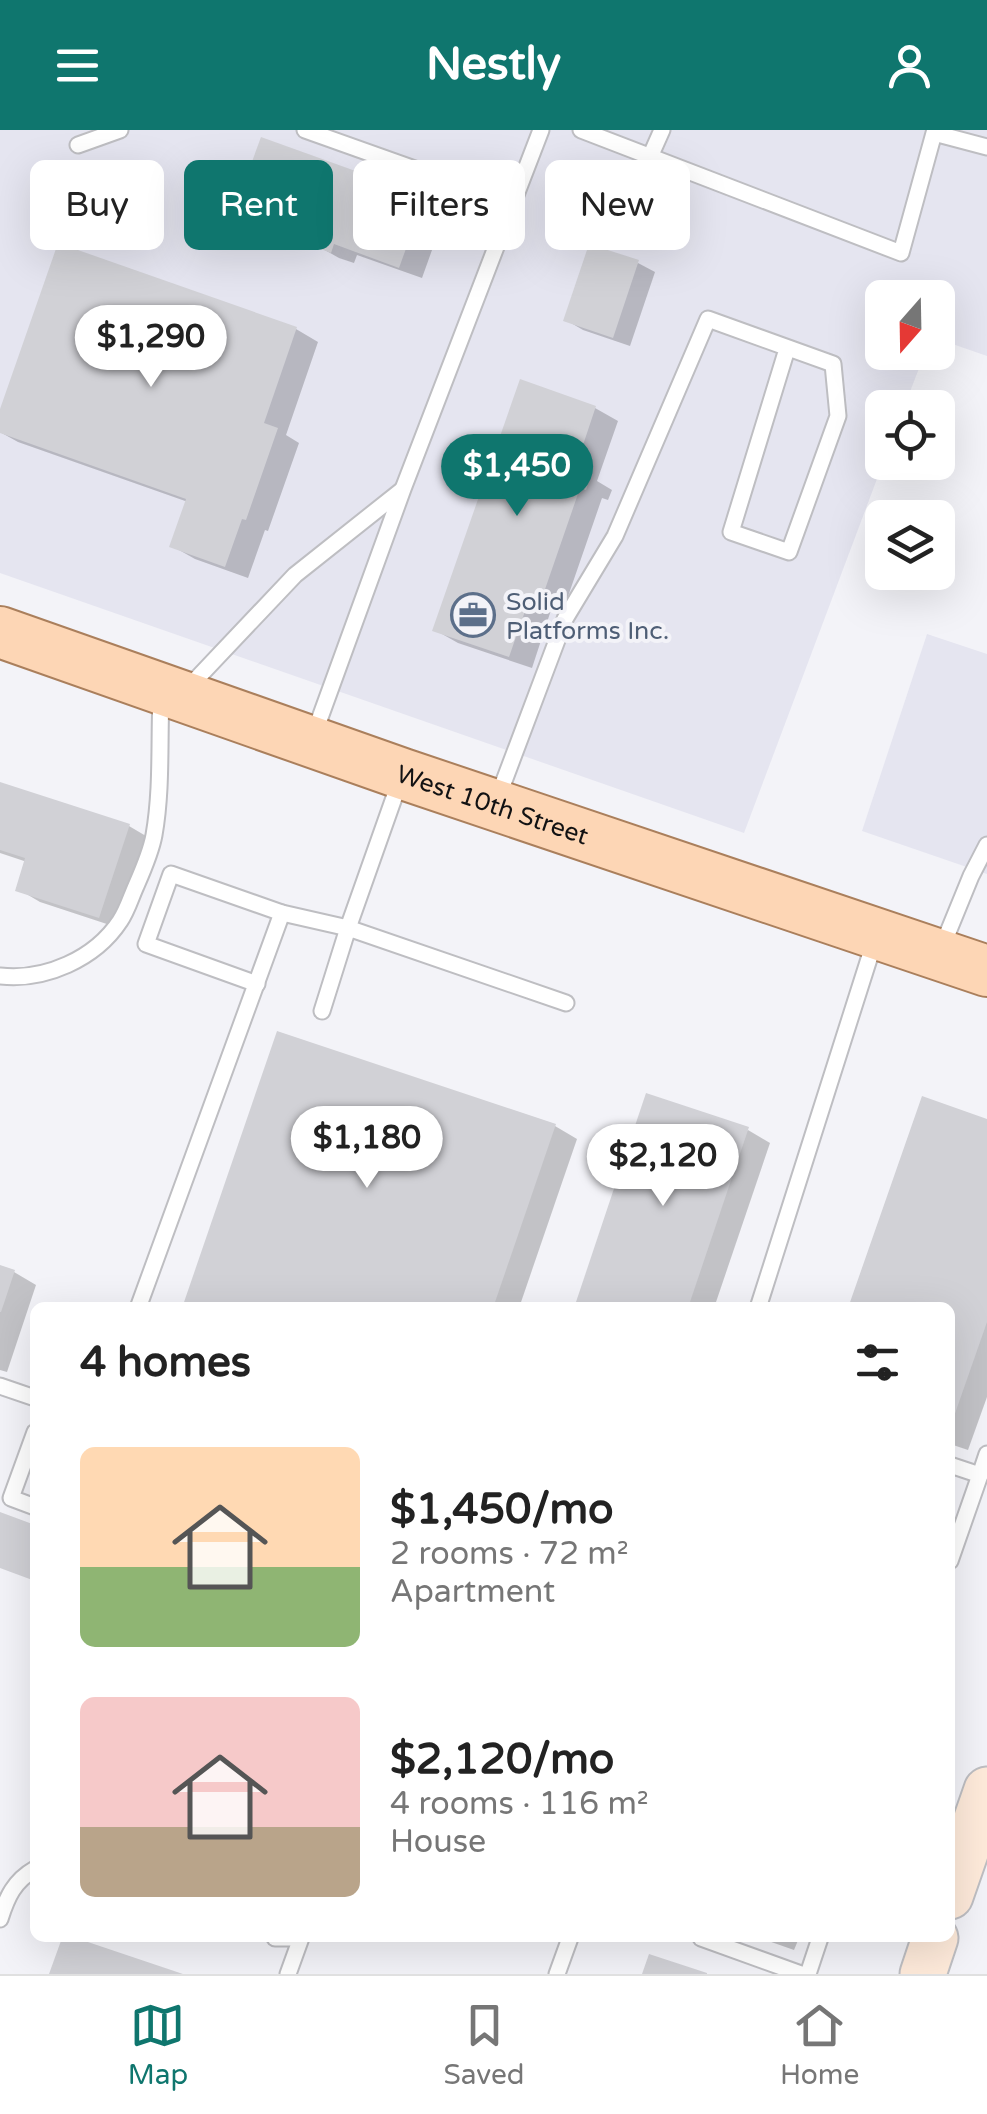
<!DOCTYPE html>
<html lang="en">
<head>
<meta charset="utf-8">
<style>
	body { margin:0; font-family:"Varela Round",sans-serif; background:#f6f6f6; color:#222; height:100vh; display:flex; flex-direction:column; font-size:38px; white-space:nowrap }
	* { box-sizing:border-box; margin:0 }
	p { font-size:32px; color:#767676 }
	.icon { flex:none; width:55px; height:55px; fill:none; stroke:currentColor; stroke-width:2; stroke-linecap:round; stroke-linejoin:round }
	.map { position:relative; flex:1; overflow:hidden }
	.panel { position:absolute; left:30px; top:1172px; width:925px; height:640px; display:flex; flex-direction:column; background:#fff; border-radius:15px; box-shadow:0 10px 40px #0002 }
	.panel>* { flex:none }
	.hud { position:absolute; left:30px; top:30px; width:928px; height:90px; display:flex; gap:20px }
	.needle { width:65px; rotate:200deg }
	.fabs { position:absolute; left:865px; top:150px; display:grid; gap:20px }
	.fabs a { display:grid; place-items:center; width:90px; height:90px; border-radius:15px; background:#fff; box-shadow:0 10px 40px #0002; font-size:50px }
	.price { position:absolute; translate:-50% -85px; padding:0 22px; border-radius:35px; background:#fff; color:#222; font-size:32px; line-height:65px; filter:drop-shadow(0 2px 5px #0008) }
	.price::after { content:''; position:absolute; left:50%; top:60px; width:30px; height:22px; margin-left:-15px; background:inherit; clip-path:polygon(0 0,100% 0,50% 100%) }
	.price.active { background:#0f766e; color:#fff }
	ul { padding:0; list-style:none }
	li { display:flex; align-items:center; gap:30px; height:250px; padding:0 50px }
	li span { display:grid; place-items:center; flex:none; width:280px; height:200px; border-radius:15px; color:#555 }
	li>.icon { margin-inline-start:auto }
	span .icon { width:120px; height:120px; fill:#fffc; stroke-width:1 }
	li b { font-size:42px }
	h2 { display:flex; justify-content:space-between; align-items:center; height:120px; padding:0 50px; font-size:42px }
	.pill { padding:0 35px; border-radius:15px; background:#fff; box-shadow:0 10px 40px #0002; font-size:35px; line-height:90px }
	.pill.active { background:#0f766e; color:#fff }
	header { display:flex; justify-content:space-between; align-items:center; height:130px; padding:0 50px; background:#0f766e; color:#fff; font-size:45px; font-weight:700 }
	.menu { display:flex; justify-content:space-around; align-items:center; height:140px; border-top:2px solid #e0e0e0; background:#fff; font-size:28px; color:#767676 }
	.menu a { display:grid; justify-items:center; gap:5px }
	.menu .active { color:#0f766e }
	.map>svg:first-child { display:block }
	.built { fill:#e5e5f0 }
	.shadow { fill:#0003 }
	.building { fill:#d1d1d6 }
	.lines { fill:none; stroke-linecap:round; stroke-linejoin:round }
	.lane-casing { stroke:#bebec2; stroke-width:19 }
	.secondary-casing { stroke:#bebec2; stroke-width:49 }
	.primary-casing { stroke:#aa7f5c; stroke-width:54 }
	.lane { stroke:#fff; stroke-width:15 }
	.secondary { stroke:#feeada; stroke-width:45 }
	.primary { stroke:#fdd6b5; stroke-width:50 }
	.labels { text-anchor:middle; stroke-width:8; stroke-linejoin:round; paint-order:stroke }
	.service-label { font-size:25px; fill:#4e5e75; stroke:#f3f3f8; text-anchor:start }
	.street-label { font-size:25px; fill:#121213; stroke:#f3f3f8 }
</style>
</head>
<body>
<header><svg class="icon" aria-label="menu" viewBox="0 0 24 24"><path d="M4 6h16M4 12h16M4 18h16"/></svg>Nestly<svg class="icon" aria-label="person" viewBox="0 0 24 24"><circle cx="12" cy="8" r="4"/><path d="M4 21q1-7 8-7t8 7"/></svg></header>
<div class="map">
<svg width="987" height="1844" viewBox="0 0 987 1844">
	<rect width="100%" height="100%" fill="#f3f3f8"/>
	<g class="built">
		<polygon points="0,0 987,0 987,226 938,209 938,168 882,168 882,222 925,223 904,277 882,278 883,333 744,703 0,443"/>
		<polygon points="927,504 987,524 987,744 862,701"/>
	</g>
	<g class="shadow">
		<polygon points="424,68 446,81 422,148 357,125 354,133 339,128 316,115 318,111 260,90 238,77"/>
		<polygon points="638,133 655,142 630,216 583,200 566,190"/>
		<polygon points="296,199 318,212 286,305 299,313 268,401 265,400 248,448 195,429 172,416 188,372 18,312 0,302 0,287"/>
		<polygon points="595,278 618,291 597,351 612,360 608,370 602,368 564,478 553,474 532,538 458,513 435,500"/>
		<polygon points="0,654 129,696 151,709 122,799 40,772 18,759 27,732 0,723"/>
		<polygon points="987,991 987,1267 968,1320 950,1314 950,1178"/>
		<polygon points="555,996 577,1009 519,1178 185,1178"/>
		<polygon points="748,1000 770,1013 714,1178 577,1178"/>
		<polygon points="0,1138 14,1142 36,1155 7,1242 0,1240"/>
		<polygon points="760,1808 799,1808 794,1820"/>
	</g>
	<g class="building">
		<polygon points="261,7 425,66 399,138 334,114 331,123 313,116 316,108 235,78"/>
		<polygon points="58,113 297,197 264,293 278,298 246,390 242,389 225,437 169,417 186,369 0,303 0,279"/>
		<polygon points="589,114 639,130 613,208 563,191"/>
		<polygon points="520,249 596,276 575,339 591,345 586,360 580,358 542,468 531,464 509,527 432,501"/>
		<polygon points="0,652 130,694 99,788 15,761 25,728 0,720"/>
		<polygon points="277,901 556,994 493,1178 182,1178"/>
		<polygon points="646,963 749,997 688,1178 574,1178"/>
		<polygon points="922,966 987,989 987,1192 951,1295 950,1178 848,1178"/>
		<polygon points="0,1135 15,1140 1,1182 0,1182"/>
		<polygon points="0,1382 35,1395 35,1451 0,1438"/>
		<polygon points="62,1808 76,1808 183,1844 49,1844"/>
		<polygon points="649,1824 707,1843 707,1844 642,1844"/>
	</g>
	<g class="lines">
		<g class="lane-casing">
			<g id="lane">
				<polyline points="305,0 513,74"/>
				<polyline points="581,0 901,123 934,3 987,17"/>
				<polyline points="78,15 120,0"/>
				<polyline points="650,27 662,0"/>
				<polyline points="188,558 295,445 402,360"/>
				<polyline points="313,607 403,359 541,0"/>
				<polyline points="498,667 565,489 615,406 708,189 833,234 838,286 789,422 731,402 787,219"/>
				<polyline points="942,817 971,746 987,715"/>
				<path d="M 0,846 C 45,851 95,829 120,791 C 127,781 131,767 136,756 C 143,740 151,722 154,705 C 162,660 159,612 161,566"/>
				<polyline points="257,854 146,814 171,744 282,783"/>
				<polyline points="322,881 348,798 566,873"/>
				<polyline points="138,1178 282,783 348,798 401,648"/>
				<polyline points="758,1178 875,810"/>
				<polyline points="0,1256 35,1268"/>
				<polyline points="35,1302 11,1368 35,1377"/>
				<polyline points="950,1335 980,1345 950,1431"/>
				<polyline points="980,1345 987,1324"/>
				<path d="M 0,1789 C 7,1767 14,1751 35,1739"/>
				<polyline points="275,1808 291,1808"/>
				<polyline points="701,1808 801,1844"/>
				<polyline points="288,1844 301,1808"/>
				<polyline points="557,1844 570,1808"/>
				<polyline points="808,1844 820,1808"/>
			</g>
		</g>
		<g class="secondary-casing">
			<g id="secondary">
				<polyline points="950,1766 987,1660"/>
				<polyline points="923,1844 935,1808"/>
			</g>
		</g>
		<g class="primary-casing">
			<g id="primary">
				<path id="s1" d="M 0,502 L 403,644 L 987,841"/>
			</g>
		</g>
		<use href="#lane" class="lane"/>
		<use href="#secondary" class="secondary"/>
		<use href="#primary" class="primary"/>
	</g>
	<defs>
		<g id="office-ring" transform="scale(2.25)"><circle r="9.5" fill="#f3f3f8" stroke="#5c6f8a" stroke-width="1.5"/><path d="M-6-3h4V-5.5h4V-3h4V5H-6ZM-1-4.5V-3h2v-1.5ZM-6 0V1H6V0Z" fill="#5c6f8a"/></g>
	</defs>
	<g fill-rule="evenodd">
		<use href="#office-ring" x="473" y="485"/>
	</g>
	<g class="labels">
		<g class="service-label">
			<text x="506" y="480">Solid<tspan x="506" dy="29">Platforms Inc.</tspan></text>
		</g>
		<g class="street-label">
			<text dy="9" stroke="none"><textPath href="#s1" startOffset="522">West 10th Street</textPath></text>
		</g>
	</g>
</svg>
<div class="fabs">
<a><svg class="needle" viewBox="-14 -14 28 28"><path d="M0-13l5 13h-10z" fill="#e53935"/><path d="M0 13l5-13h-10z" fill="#767676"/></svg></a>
<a><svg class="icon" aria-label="locate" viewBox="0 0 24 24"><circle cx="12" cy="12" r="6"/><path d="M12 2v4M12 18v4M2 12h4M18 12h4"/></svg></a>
<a><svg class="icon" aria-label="layers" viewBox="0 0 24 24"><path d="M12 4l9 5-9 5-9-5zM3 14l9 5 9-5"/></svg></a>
</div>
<b class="price" style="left:151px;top:260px">$1,290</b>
<b class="price active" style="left:517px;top:389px">$1,450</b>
<b class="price" style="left:367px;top:1061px">$1,180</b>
<b class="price" style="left:663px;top:1079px">$2,120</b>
<div class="hud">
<a class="pill">Buy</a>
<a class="pill active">Rent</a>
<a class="pill">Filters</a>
<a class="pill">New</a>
</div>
<section class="panel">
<h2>4 homes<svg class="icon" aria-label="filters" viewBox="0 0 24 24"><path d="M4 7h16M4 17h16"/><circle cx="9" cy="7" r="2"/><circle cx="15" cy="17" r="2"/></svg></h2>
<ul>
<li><span style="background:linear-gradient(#ffd9b3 60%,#8fb573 0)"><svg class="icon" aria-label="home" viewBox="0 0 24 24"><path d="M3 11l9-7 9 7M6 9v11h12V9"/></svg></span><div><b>$1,450/mo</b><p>2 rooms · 72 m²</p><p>Apartment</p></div></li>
<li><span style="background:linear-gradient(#f6c9c9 65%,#b9a48a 0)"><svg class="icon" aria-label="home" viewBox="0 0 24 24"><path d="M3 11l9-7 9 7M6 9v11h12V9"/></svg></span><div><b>$2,120/mo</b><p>4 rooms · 116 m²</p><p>House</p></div></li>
</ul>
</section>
</div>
<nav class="menu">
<a class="active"><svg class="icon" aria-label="map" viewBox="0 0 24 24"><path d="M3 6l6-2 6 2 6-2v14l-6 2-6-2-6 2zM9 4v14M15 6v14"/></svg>Map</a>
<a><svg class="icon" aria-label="saved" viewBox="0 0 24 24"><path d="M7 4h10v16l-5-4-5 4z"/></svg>Saved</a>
<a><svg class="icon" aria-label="home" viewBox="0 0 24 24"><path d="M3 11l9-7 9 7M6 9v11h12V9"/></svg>Home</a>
</nav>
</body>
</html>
